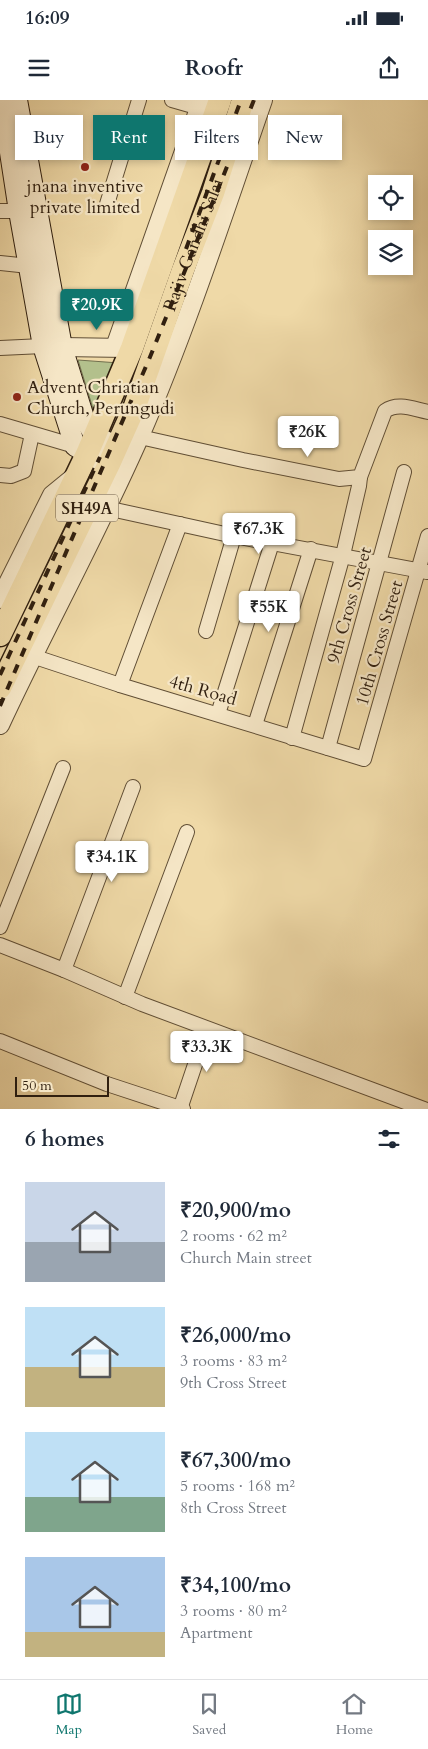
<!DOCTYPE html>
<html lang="en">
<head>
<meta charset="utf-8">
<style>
	body { margin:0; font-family:Cardo,serif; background:#f6f6f7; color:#1f2937; height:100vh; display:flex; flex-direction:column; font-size:19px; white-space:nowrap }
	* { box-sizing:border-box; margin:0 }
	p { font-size:16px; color:#747a83 }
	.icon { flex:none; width:28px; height:28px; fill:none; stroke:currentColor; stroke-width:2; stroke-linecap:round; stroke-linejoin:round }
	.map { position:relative; height:1009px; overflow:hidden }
	.side { display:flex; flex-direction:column; background:#fff; flex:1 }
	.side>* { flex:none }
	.banner { position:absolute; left:15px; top:15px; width:399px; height:45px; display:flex; gap:10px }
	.buttons { position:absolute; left:368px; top:75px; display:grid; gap:10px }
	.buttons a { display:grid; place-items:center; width:45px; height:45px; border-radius:0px; background:#fff; box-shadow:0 2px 8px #0003; font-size:25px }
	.scale { position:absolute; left:15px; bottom:12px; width:94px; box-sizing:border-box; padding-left:5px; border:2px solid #301f0f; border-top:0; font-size:14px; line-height:18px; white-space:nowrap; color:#301f0f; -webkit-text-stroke:4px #f5e6c6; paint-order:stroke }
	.price { position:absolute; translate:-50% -42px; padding:0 11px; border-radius:5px; background:#fff; color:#222; font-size:16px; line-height:32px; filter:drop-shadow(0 1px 2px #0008) }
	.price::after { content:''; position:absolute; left:50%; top:30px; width:15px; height:11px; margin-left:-8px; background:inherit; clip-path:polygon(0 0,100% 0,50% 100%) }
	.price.current { background:#0f766e; color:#fff }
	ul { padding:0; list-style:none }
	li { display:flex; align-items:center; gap:15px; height:125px; padding:0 25px }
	li span { display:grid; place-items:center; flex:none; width:140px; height:100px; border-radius:0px; color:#555 }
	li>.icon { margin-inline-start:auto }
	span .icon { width:60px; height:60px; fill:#fffc; stroke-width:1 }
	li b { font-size:21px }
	h2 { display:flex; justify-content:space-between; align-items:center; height:60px; padding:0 25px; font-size:21px }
	.chip { padding:0 18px; border-radius:0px; background:#fff; box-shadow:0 2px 8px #0003; font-size:18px; line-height:45px }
	.chip.current { background:#0f766e; color:#fff }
	.status { display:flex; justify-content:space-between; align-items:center; height:35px; padding:0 25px; background:#fff; direction:ltr }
	.status svg { height:14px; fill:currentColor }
	header { display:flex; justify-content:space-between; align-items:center; height:65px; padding:0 25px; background:#fff; font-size:22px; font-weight:700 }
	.menu { display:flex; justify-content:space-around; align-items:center; height:70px; border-top:1px solid #e0e1e3; background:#fff; font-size:14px; color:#747a83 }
	.menu a { display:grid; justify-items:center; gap:2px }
	.menu .current { color:#0f766e }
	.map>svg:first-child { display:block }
	.green { fill:#b3c08c; stroke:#72704e }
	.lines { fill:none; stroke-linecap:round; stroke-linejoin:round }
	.minor-casing { stroke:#604e35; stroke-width:16 }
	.tertiary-casing { stroke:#604e35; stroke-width:20 }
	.secondary-casing { stroke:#301f0f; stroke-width:22 }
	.primary-casing { stroke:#301f0f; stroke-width:25 }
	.minor { stroke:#f5e6c6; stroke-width:14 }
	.tertiary { stroke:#f5e6c6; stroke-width:18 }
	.secondary { stroke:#f5e6c6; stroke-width:20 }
	.primary { stroke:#efd9a7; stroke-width:22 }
	.rail { stroke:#301f0f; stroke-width:4; stroke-dasharray:9 9; stroke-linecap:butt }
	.poi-dot { fill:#8f2418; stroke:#f5e6c6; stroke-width:2 }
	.labels { text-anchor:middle; stroke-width:4.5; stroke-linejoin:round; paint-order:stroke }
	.shield { fill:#f5e6c6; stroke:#6b5b46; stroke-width:1 }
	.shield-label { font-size:16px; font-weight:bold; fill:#301f0f }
	.poi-label { font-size:18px; fill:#301f0f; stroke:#f5e6c6 }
	.street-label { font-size:18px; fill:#301f0f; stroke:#f5e6c6 }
</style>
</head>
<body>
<div class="status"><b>16:09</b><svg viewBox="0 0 49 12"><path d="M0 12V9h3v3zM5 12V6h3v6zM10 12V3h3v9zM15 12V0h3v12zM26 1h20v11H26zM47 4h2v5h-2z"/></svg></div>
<header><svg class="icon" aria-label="menu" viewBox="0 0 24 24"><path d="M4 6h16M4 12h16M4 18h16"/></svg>Roofr<svg class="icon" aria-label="share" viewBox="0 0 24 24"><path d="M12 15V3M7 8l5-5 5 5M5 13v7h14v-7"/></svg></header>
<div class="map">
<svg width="428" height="1009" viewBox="0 0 428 1009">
	<rect width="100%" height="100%" fill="#efd9a7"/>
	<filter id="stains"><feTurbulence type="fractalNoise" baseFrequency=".004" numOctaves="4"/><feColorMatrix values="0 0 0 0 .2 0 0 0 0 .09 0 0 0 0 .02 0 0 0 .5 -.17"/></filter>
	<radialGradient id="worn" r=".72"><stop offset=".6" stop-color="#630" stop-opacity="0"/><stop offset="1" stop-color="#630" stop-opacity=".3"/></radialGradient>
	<polygon class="green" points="78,260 119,263 94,312"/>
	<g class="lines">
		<g class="minor-casing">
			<g id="minor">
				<polyline points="172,0 200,8"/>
				<polyline points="107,104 139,0"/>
				<polyline points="0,111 19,111"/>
				<polyline points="0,163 29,166"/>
				<polyline points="0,248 43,246"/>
				<polyline points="0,324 75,346"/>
				<path d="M 140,337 L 243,360 L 339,379 L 360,377 L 385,311 C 398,302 413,309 428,312"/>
				<polyline points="0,375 11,376 24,371 32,334"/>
				<polyline points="106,408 234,436 427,472"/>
				<polyline points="206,531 234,436"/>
				<polyline points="23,553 120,585 364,659 428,436"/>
				<polyline points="120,585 180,424"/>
				<polyline points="218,614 272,443"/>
				<polyline points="255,625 311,449"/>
				<polyline points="292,638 343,455 359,386 360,377"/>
				<polyline points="328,648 404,372"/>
				<polyline points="0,827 63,668"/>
				<polyline points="0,845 64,870 142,904 424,1009"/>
				<polyline points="64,870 133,687"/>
				<polyline points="125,897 187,732"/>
				<polyline points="0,941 107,984 183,1009"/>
				<polyline points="180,1009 207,929"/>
			</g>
		</g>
		<g class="tertiary-casing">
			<g id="tertiary">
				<polyline points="62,247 126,248"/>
				<polyline points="115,247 202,0"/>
				<polyline points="0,499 52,395 74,377"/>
				<path d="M 0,625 C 45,528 97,434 140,336 C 187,227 224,113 263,0"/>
			</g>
		</g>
		<g class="secondary-casing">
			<g id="secondary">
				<polyline points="2,0 19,111 43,246 75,346 100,360"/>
				<polyline points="17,0 62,247 84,318 95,336 107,342"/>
			</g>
		</g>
		<g class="primary-casing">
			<g id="primary">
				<polyline points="0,535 87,354 132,248 220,0"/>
				<path id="s1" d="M 0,588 L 109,364 L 135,306 L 183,170 L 213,93 L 243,0"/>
			</g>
		</g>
		<use href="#minor" class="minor"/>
		<use href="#tertiary" class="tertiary"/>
		<use href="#secondary" class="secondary"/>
		<use href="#primary" class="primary"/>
		<g class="rail">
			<polyline points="186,149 241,0"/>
			<polyline points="0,575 100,357"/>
			<polyline points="0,606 150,257 254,0"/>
		</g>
	</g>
	<g class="poi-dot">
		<circle cx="85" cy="67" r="5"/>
		<circle cx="17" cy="297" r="5"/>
	</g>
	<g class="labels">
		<rect class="shield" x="56" y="394.5" width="62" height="27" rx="4"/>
		<g class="shield-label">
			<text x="87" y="414">SH49A</text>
		</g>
		<g class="poi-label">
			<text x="85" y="92">jnana inventive<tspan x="85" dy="21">private limited</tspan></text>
			<text x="27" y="293" text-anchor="start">Advent Chriatian<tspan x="27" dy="21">Church, Perungudi</tspan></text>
		</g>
		<g class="street-label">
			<text dy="6" stroke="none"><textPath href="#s1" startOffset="484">Rajiv Gandhi Salai</textPath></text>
			<text transform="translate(349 505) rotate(-74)" y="6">9th Cross Street</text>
			<text transform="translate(379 543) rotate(-74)" y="6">10th Cross Street</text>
			<text transform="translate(203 590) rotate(16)" y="6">4th Road</text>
		</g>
	</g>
	<rect width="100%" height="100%" filter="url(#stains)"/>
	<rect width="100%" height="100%" fill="url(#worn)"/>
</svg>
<div class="buttons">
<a><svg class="icon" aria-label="locate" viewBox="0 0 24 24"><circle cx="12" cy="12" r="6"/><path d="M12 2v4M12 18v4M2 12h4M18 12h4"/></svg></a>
<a><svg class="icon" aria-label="layers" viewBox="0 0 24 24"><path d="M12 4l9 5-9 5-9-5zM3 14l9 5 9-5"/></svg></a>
</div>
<div class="scale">50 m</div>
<b class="price current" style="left:97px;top:231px">₹20.9K</b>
<b class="price" style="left:308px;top:358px">₹26K</b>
<b class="price" style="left:259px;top:455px">₹67.3K</b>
<b class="price" style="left:269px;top:533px">₹55K</b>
<b class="price" style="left:112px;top:783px">₹34.1K</b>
<b class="price" style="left:207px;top:973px">₹33.3K</b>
<div class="banner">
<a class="chip">Buy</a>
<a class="chip current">Rent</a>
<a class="chip">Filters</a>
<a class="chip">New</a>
</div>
</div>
<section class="side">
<h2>6 homes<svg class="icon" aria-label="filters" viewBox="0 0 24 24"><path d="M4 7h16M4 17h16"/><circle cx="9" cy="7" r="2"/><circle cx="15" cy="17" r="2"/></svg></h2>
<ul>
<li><span style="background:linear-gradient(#c9d6e8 60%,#9aa5b1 0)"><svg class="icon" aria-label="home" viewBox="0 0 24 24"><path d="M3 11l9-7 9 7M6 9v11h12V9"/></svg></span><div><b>₹20,900/mo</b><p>2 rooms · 62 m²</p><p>Church Main street</p></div></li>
<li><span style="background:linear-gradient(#bfe0f5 60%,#c2b280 0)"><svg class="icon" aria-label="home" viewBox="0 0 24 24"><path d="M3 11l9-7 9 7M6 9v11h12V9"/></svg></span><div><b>₹26,000/mo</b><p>3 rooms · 83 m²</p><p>9th Cross Street</p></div></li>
<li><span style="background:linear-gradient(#bfe0f5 65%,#7fa58c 0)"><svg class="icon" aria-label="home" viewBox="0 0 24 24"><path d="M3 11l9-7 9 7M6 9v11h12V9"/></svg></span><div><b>₹67,300/mo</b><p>5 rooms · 168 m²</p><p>8th Cross Street</p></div></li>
<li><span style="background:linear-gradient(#a9c7e8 75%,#c2b280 0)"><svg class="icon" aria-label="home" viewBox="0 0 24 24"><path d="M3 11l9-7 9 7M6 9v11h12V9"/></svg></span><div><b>₹34,100/mo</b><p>3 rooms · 80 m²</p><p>Apartment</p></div></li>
</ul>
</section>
<nav class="menu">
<a class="current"><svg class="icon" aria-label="map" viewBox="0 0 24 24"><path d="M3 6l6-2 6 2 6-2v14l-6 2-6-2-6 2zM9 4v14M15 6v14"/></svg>Map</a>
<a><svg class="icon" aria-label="saved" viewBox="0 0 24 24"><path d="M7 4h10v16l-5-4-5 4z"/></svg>Saved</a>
<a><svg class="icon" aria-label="home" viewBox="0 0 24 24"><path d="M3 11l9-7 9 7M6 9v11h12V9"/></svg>Home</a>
</nav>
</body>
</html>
